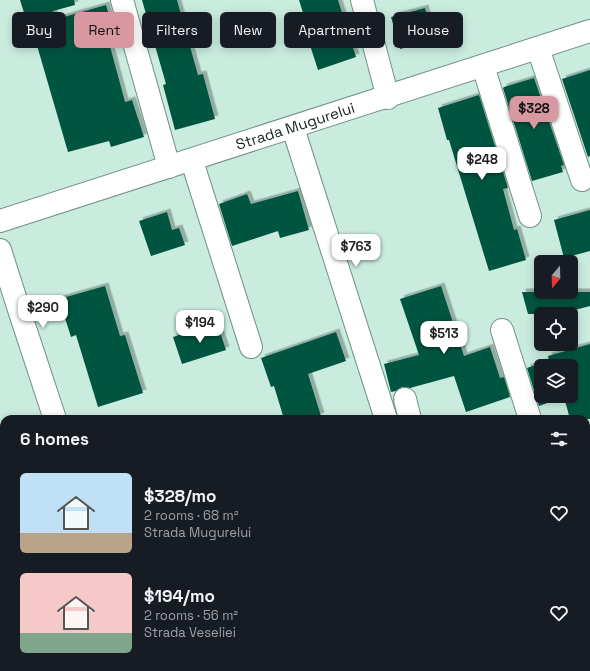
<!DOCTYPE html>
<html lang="en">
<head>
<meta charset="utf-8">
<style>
	body { margin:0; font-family:"Space Grotesk",sans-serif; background:#20242c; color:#f1f3f6; height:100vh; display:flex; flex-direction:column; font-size:15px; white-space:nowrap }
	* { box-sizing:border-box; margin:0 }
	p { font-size:13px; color:#9ea1a6 }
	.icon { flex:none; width:22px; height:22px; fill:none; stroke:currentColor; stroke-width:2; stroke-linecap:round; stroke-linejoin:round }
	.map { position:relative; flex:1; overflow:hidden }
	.sheet { position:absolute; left:0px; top:415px; width:590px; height:256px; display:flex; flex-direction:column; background:#171b24; border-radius:12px 12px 0 0; box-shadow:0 2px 10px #0003 }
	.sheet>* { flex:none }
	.top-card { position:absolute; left:12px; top:12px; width:566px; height:36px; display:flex; gap:8px }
	.needle { width:26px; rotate:199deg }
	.buttons { position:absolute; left:534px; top:255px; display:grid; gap:8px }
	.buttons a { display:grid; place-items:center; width:44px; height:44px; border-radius:6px; background:#171b24; box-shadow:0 2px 10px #0003; font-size:20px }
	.price { position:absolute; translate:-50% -34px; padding:0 9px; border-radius:8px; background:#fff; color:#222; font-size:13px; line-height:26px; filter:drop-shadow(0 1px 2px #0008) }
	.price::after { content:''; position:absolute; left:50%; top:24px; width:12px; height:9px; margin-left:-6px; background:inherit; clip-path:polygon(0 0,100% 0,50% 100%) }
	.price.active { background:#d898a2; color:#111 }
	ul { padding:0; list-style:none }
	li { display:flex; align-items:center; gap:12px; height:100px; padding:0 20px }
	li span { display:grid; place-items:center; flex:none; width:112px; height:80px; border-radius:6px; color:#555 }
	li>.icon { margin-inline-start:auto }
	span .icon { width:48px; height:48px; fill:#fffc; stroke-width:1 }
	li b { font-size:17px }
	h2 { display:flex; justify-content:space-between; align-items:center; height:48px; padding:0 20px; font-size:17px }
	.chip { padding:0 14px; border-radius:6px; background:#171b24; box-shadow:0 2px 10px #0003; font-size:14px; line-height:36px }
	.chip.active { background:#d898a2; color:#111 }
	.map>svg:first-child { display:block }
	.building { fill:#005440; fill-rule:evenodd; filter:url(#shadow) }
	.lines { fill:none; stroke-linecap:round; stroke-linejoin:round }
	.street-casing { stroke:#719185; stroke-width:24 }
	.street { stroke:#fff; stroke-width:22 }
	.labels { text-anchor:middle; stroke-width:4; stroke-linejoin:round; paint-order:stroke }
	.street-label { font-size:15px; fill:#15221d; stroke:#fff }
</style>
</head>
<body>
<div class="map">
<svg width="590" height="671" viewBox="0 0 590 671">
	<defs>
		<filter id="shadow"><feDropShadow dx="3.5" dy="-3.5" stdDeviation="0" flood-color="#0004"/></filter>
	</defs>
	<rect width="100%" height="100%" fill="#caecdf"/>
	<g class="building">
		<polygon points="20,0 74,0 75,5 53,11 55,19 57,18 57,19 106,5 114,32 107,35 125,102 132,100 144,137 111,147 109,141 68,152 29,18 26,19"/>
		<polygon points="142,0 177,0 198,75 203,74 215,119 175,130 163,85 166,84"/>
		<polygon points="299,0 338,0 356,57 318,70 307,36 310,35"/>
		<polygon points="425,8 433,40 400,49 391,17"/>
		<polygon points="590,70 590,156 588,157 562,79"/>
		<polygon points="534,78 564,165 561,166 563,172 532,181 503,88 504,87"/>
		<polygon points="479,95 508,188 503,189 514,230 517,229 526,260 489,271 449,140 447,140 438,108"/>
		<polygon points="298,191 309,230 280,238 278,231 232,246 219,204 247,194 251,204"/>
		<polygon points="590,210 590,251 564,258 554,220"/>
		<polygon points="167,212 172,230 179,228 185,245 151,256 139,221"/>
		<polygon points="105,286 120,336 125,335 143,393 98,407 76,335 71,337 59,299"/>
		<polygon points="441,286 464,356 490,347 500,378 504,377 510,397 466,412 454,376 410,388 402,387 396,391 391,392 384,364 419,355 400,299"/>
		<polygon points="522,292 590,292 590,306 560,314 528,314"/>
		<polygon points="217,323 226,350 182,364 173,337"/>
		<polygon points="336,332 346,361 308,374 321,416 310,419 284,419 274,386 271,387 261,358"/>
		<path d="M 590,344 L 590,419 L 570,419 L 564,397 L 539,406 L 527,368 L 549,360 L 548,356 ZM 541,366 L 571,366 L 571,396 L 541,396 Z"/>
	</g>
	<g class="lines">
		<g class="street-casing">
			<g id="street">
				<polyline points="122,0 169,167"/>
				<polyline points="362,0 388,98"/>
				<polyline points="538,48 582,180"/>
				<polyline points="483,66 530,216"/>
				<polyline points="293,128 386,419"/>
				<polyline points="192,161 251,347"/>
				<path id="s1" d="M 0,221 C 197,158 394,95 590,31"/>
				<polyline points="0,250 22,319 55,419"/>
				<polyline points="502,330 530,419"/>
				<polyline points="405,399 410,419"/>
				<polyline points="586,599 590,612"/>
				<polyline points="135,667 136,671"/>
				<polyline points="480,667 482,671"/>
			</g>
		</g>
		<use href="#street" class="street"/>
	</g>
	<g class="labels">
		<g class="street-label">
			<text dy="5" stroke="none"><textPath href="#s1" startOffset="310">Strada Mugurelui</textPath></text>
		</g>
	</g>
</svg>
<div class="buttons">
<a><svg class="needle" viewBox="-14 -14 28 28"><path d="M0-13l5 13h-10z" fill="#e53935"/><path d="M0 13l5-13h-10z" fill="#9ea1a6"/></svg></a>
<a><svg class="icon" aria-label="locate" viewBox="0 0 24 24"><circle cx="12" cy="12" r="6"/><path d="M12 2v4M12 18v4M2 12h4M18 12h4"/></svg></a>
<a><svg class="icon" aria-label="layers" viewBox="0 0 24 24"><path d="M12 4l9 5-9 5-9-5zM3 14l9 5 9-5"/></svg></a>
</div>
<b class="price active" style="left:534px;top:130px">$328</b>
<b class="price" style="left:482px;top:181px">$248</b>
<b class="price" style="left:356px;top:268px">$763</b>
<b class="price" style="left:43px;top:329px">$290</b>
<b class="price" style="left:200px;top:344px">$194</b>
<b class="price" style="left:444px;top:355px">$513</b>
<div class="top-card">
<a class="chip">Buy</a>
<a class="chip active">Rent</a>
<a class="chip">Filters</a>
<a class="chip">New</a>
<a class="chip">Apartment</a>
<a class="chip">House</a>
</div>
<section class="sheet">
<h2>6 homes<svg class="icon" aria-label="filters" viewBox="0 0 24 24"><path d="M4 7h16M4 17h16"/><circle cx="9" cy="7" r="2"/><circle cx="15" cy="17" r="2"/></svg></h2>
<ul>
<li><span style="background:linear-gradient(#bfe0f5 75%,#b9a48a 0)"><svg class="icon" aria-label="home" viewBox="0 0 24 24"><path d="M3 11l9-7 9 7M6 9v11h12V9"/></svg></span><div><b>$328/mo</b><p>2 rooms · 68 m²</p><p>Strada Mugurelui</p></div><svg class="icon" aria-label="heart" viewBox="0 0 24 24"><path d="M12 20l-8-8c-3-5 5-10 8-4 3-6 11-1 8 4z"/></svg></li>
<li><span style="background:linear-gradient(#f6c9c9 75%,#7fa58c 0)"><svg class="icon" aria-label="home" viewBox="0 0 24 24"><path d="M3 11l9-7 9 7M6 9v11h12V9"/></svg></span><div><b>$194/mo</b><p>2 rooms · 56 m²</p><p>Strada Veseliei</p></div><svg class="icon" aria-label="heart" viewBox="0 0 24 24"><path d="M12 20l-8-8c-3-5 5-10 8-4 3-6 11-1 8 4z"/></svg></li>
</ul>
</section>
</div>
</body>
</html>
